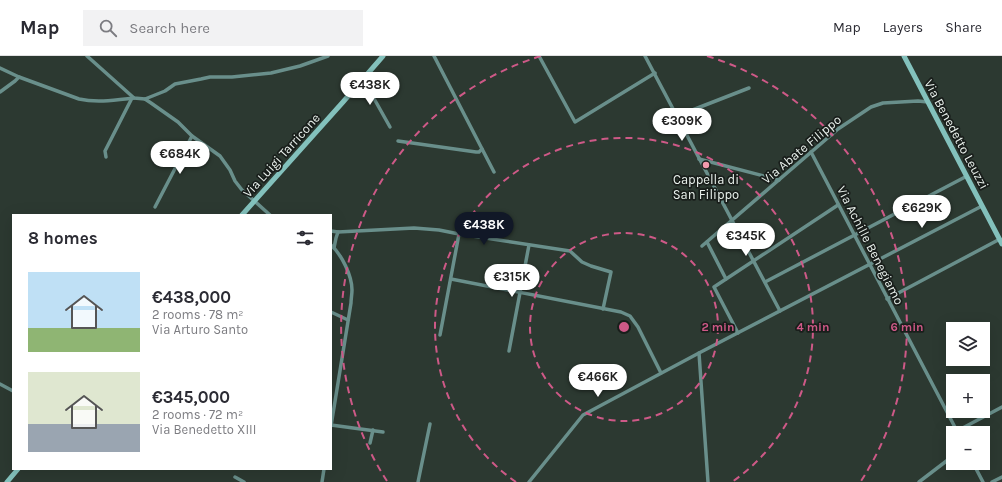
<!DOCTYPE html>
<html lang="en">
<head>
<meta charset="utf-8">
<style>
	body { margin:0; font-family:Karla,sans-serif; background:#f2f2f3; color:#2b2b33; height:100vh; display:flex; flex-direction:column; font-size:15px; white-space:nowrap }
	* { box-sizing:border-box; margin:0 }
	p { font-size:13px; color:#7c7c81 }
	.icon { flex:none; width:22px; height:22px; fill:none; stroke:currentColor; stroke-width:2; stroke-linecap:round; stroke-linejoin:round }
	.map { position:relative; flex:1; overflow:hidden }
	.sheet { position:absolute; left:12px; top:158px; width:320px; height:256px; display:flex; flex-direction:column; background:#fff; border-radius:0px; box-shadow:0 4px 16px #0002 }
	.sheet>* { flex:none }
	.controls { position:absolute; left:946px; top:266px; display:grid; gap:8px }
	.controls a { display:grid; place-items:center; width:44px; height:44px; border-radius:0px; background:#fff; box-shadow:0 4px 16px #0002; font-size:20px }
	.price { position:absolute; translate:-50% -34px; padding:0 9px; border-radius:14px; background:#fff; color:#222; font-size:13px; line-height:26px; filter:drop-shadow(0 1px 2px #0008) }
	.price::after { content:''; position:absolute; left:50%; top:24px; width:12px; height:9px; margin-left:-6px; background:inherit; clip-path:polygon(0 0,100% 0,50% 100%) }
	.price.active { background:#111827; color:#fff }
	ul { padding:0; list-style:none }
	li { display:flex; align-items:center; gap:12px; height:100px; padding:0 16px }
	li span { display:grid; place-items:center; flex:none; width:112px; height:80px; border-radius:0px; color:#555 }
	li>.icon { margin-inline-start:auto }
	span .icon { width:48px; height:48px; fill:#fffc; stroke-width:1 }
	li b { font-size:17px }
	h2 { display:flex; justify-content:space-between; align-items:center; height:48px; padding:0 16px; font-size:17px }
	header { display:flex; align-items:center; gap:24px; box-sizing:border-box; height:56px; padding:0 20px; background:#fff; border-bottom:1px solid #e1e1e2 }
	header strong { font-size:19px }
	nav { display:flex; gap:22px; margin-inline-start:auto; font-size:14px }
	.search { width:280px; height:36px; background:#f2f2f3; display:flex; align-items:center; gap:10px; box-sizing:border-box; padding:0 14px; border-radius:0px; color:#7c7c81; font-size:15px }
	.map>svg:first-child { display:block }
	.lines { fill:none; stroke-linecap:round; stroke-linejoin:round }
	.street { stroke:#698f8b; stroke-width:3.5 }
	.secondary { stroke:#83c1bc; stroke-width:5 }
	.ring { fill:none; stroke:#ce5987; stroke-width:2; stroke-dasharray:7 5 }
	.poi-dot { fill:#f29aad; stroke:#191e1b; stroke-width:1.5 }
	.labels { text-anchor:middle; stroke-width:3.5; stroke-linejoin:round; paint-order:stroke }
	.street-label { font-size:13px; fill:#eaf2ed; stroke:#191e1b }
	.poi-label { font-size:13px; fill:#eaf2ed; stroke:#191e1b }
	.centre { fill:#ce5987; stroke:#191e1b; stroke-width:2 }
	.ring-label { font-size:12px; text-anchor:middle; font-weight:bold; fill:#ce5987; stroke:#191e1b; stroke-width:3.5; stroke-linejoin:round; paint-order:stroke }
</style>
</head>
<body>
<header>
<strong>Map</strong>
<div class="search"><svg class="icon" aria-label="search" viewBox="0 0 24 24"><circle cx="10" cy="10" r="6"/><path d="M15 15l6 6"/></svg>Search here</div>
<nav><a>Map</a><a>Layers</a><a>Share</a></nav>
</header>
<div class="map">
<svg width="1002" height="426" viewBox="0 0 1002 426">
	<rect width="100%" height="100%" fill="#2c3931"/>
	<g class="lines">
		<g class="street">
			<polyline points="87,0 134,42 145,43 151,47 178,66 192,80 220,100 230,114 235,125 242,134 270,159"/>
			<polyline points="434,0 494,116"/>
			<polyline points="539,0 575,66 655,17"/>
			<polyline points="645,0 780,255"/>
			<path d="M 0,12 L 19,21 L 79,43 C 97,47 116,44 134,42"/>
			<polyline points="363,23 390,71"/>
			<polyline points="0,36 15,25 19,21"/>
			<polyline points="145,43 165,35 175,28 201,23 210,21 232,21 271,17 300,10 328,0"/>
			<polyline points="677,60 749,32"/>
			<polyline points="398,85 476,96 479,96 482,93"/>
			<polyline points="811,96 958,377"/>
			<polyline points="106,101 105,95 132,42"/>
			<polyline points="699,103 779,124"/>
			<polyline points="155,151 192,80"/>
			<polyline points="331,175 338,176 414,172 439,174 459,178 570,195 582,206 591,210 611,216 603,253"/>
			<polyline points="707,186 726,223"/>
			<path d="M 331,189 C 342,199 352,220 352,234 C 352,238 351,243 351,247 L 331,370"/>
			<polyline points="702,190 838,73 871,51 883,47 918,45 928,46"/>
			<polyline points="334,192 336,182 338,176"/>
			<polyline points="451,223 621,256 630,260 638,271 661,317"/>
			<polyline points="765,226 967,120"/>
			<polyline points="887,243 1000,183"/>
			<polyline points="331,256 348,264"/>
			<polyline points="738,277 714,231 838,149"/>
			<polyline points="440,279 459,178"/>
			<polyline points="509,295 529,189"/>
			<polyline points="699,297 708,426"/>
			<polyline points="0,328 13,335"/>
			<polyline points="331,369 383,376"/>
			<polyline points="957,375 1002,351"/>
			<polyline points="370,387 373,374"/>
			<polyline points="973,407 983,426"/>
			<polyline points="235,421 244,426"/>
			<polyline points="322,426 324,413"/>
			<polyline points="418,426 430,368"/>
			<polyline points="529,426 583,359 699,297 982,150"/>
			<polyline points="919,426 953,400"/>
			<polyline points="992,426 1002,421"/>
		</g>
		<g class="secondary">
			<polyline points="904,0 1002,188"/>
			<polyline points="242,159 343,46 383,0"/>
			<polyline points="7,426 18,413"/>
		</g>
	</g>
	<g class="ring">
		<circle cx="624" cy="271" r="94"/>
		<path d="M516 426A189 189 0 1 1 732 426"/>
		<path d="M387 425A283 283 0 0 1 541 0M707 0A283 283 0 0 1 861 425"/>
	</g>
	<circle class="poi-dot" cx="706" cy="109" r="4"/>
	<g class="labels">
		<g class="street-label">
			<text transform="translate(957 78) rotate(62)" y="5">Via Benedetto Leuzzi</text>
			<text transform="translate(801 93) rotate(-40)" y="5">Via Abate Filippo</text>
			<text transform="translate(281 99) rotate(-48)" y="5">Via Luigi Tarricone</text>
			<text transform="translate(871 189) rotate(63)" y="5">Via Achille Benegiamo</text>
		</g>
		<g class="poi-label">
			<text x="706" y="128">Cappella di<tspan x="706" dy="15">San Filippo</tspan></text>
		</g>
	</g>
	<circle cx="624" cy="271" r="6" class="centre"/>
	<g class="ring-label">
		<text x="718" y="275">2 min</text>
		<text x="813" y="275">4 min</text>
		<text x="907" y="275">6 min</text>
	</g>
</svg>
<div class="controls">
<a><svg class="icon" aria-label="layers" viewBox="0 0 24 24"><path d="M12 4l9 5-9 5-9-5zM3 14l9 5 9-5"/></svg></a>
<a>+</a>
<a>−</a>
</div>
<b class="price" style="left:370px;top:50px">€438K</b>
<b class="price" style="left:682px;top:86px">€309K</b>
<b class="price" style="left:180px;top:119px">€684K</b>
<b class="price" style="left:922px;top:173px">€629K</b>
<b class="price active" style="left:484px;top:190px">€438K</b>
<b class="price" style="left:746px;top:201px">€345K</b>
<b class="price" style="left:512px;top:242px">€315K</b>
<b class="price" style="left:598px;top:342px">€466K</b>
<section class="sheet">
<h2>8 homes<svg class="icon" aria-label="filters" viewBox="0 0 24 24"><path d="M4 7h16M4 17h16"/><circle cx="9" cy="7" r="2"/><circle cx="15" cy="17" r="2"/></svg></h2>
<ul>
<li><span style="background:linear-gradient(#bfe0f5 70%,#8fb573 0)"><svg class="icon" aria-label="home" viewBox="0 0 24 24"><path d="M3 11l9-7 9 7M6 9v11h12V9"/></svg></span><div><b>€438,000</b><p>2 rooms · 78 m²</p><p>Via Arturo Santo</p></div></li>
<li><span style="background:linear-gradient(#dfe7d0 65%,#9aa5b1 0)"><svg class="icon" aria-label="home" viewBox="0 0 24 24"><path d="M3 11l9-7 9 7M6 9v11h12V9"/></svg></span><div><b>€345,000</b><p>2 rooms · 72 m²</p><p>Via Benedetto XIII</p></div></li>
</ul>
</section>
</div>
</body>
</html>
